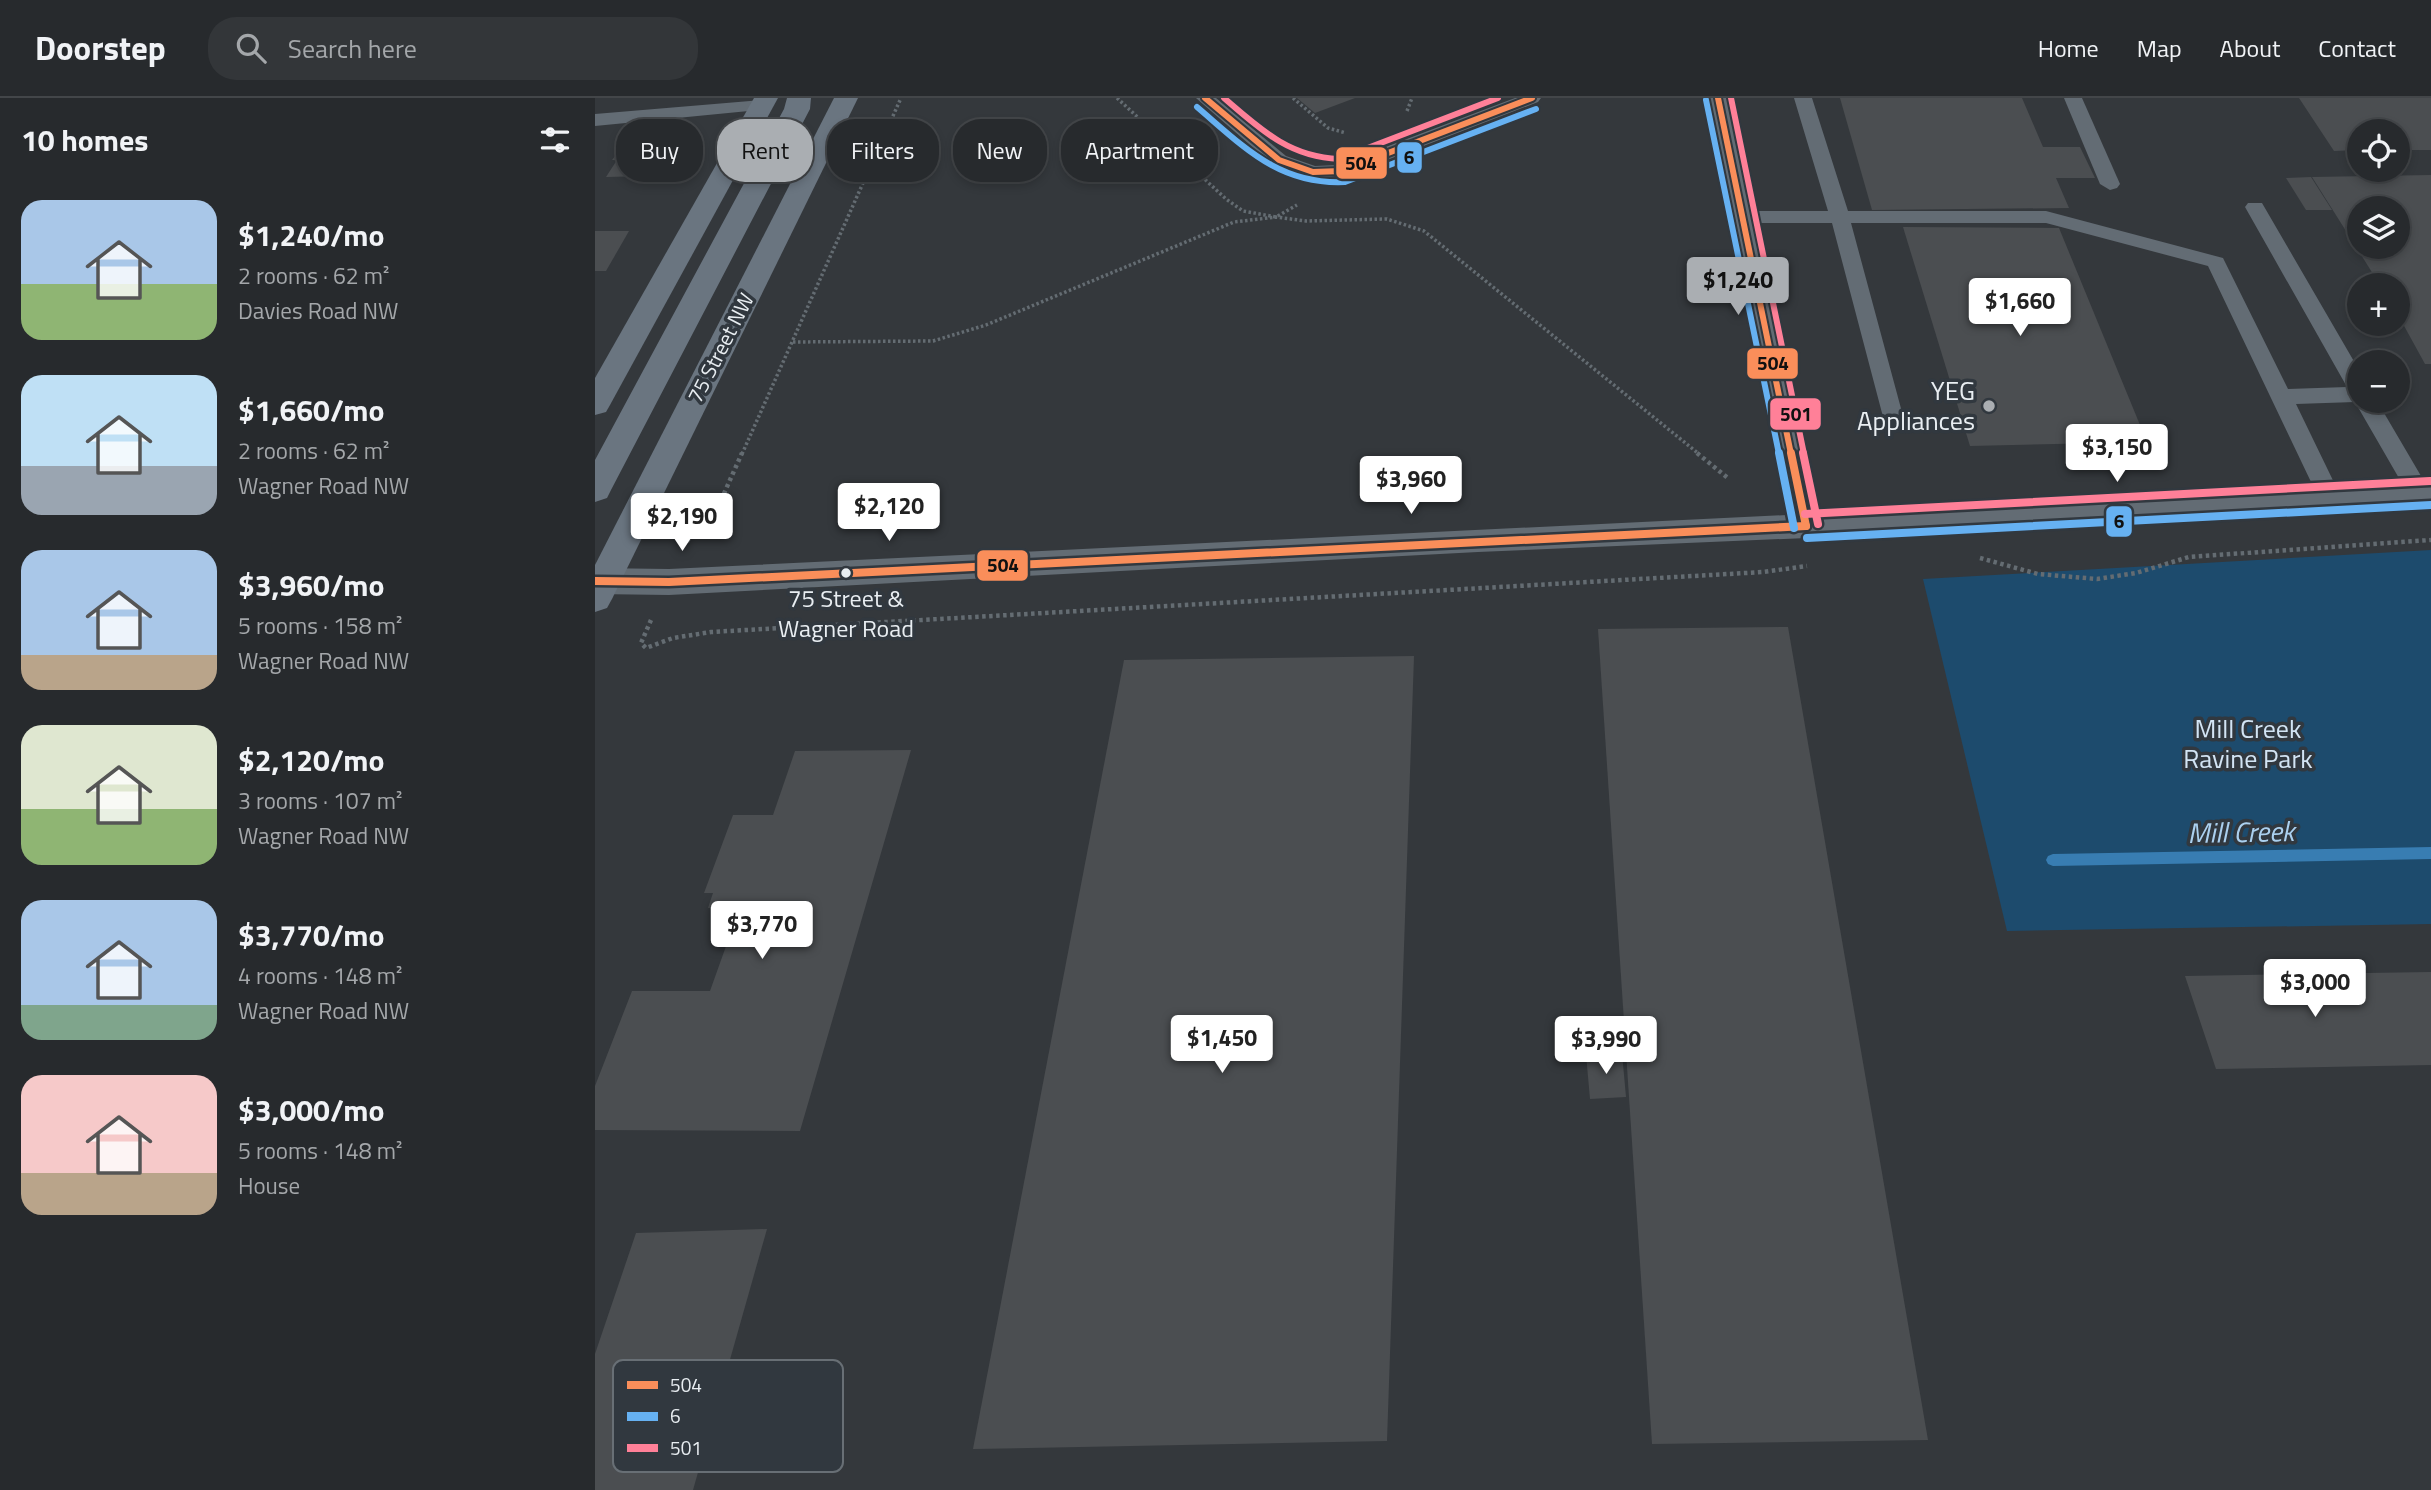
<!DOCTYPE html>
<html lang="en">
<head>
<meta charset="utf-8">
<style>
	body { margin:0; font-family:"Titillium Web",sans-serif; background:#333639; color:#f1f3f6; height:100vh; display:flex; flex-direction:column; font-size:26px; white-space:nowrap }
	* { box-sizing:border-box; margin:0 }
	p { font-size:23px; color:#a4a7aa }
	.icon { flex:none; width:38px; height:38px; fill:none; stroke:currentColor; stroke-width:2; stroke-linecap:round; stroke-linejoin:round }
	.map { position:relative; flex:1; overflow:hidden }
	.panel { display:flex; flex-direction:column; background:#272a2d; width:595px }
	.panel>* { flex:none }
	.top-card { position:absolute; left:21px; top:21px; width:665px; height:63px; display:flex; gap:14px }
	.tools { position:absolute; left:1752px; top:21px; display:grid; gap:14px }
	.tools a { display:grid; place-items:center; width:63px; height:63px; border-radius:50%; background:#272a2d; box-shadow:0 4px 10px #0003,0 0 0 2px #434649; font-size:35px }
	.price { position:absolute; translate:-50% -60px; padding:0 16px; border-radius:7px; background:#fff; color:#222; font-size:23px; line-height:46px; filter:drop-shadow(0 2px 4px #0008) }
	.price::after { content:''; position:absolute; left:50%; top:42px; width:21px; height:16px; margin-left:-10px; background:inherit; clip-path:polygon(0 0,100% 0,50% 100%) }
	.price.on { background:#aaaeb2; color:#111 }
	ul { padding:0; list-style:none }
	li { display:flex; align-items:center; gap:21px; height:175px; padding:0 21px }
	li span { display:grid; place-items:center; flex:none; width:196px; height:140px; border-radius:21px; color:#555 }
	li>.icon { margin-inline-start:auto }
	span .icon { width:84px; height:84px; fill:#fffc; stroke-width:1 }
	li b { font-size:30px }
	h2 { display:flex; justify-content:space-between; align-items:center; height:84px; padding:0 21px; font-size:30px }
	.chip { padding:0 24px; border-radius:28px; background:#272a2d; box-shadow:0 4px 10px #0003,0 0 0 2px #434649; font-size:24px; line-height:63px }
	.chip.on { background:#aaaeb2; color:#111 }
	header { display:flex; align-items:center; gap:42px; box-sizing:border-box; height:98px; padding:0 35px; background:#272a2d; border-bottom:2px solid #434649 }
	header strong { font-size:33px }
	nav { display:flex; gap:38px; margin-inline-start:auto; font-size:24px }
	.search { width:490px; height:63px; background:#333639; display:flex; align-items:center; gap:18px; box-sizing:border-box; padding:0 24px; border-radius:28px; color:#a4a7aa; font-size:26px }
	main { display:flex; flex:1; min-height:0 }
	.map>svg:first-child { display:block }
	.green { fill:#1d4b6d }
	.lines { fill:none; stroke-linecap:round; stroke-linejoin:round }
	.stream { fill:#387db2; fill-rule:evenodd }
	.building { fill:#4b4e51; fill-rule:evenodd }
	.path-far1 { stroke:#646c72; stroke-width:3.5; stroke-dasharray:2.5 2.5; stroke-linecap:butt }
	.path { stroke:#646c72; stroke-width:4.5; stroke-dasharray:3.5 3.5; stroke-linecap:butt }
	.service { fill:#636c74; fill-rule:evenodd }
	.tertiary { fill:#636c74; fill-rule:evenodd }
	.primary { fill:#6a7580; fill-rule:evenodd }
	.bus-1-far1-casing { stroke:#31383f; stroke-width:10 }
	.bus-1-casing { stroke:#31383f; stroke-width:13 }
	.bus-2-far1-casing { stroke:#31383f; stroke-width:10 }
	.bus-2-casing { stroke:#31383f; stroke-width:13 }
	.bus-3-far1-casing { stroke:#31383f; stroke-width:10 }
	.bus-3-casing { stroke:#31383f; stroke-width:13 }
	.bus-1-far1 { stroke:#fa8e5a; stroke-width:6 }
	.bus-1 { stroke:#fa8e5a; stroke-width:8 }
	.bus-2-far1 { stroke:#66b1f2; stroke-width:6 }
	.bus-2 { stroke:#66b1f2; stroke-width:8 }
	.bus-3-far1 { stroke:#ff8098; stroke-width:6 }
	.bus-3 { stroke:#ff8098; stroke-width:8 }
	.poi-dot { fill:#aaaeb2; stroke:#31383f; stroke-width:2.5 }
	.bus-dot { fill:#e9eef2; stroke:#31383f; stroke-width:2.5 }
	.labels { text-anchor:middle; stroke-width:7; stroke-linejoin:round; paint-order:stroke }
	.far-street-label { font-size:21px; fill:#e9eef2; stroke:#31383f }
	.bus-label { font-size:24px; fill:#e9eef2; stroke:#31383f }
	.poi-label { font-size:26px; fill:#e9eef2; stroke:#31383f; text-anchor:end }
	.park-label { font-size:26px; fill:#d2e4f4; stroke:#31383f }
	.water-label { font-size:28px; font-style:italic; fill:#abd0ef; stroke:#31383f }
	.key { fill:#31383f; stroke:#686f75; stroke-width:2 }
	.key-label { font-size:19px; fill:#e9eef2 }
	.line-badge { stroke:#31383f; stroke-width:2.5 }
	.pale-badge-label { font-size:19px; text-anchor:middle; font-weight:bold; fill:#111 }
</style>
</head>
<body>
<header>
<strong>Doorstep</strong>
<div class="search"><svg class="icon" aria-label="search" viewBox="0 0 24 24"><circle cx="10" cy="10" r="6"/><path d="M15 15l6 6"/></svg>Search here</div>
<nav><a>Home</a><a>Map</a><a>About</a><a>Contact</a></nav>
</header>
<main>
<section class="panel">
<h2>10 homes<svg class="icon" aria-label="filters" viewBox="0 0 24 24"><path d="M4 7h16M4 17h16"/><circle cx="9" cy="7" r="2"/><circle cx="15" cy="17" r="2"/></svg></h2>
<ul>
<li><span style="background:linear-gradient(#a9c7e8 60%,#8fb573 0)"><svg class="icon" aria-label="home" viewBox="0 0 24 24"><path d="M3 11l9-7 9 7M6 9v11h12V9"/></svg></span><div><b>$1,240/mo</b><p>2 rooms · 62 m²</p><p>Davies Road NW</p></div></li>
<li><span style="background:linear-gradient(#bfe0f5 65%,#9aa5b1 0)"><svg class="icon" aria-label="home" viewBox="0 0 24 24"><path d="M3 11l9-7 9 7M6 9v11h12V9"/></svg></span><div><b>$1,660/mo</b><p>2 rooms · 62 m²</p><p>Wagner Road NW</p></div></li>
<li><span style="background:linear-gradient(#a9c7e8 75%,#b9a48a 0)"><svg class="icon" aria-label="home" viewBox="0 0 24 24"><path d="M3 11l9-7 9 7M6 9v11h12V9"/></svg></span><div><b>$3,960/mo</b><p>5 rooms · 158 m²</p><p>Wagner Road NW</p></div></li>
<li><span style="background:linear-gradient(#dfe7d0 60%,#8fb573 0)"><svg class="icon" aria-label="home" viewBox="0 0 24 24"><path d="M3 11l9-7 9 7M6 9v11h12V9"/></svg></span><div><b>$2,120/mo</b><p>3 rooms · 107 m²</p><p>Wagner Road NW</p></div></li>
<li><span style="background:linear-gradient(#a9c7e8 75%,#7fa58c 0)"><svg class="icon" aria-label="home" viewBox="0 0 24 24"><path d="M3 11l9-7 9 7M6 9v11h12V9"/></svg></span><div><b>$3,770/mo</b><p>4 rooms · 148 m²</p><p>Wagner Road NW</p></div></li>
<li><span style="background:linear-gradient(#f6c9c9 70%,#b9a48a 0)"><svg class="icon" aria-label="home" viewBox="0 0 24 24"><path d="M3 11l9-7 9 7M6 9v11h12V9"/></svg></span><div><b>$3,000/mo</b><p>5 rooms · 148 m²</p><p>House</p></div></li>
</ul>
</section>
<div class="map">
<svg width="1836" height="1392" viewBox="0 0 1836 1392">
	<rect width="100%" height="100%" fill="#34383c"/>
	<polygon class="green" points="1836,452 1836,826 1412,833 1328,481"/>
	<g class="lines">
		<polygon class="stream" points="1836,749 1836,761 1458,768 1453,766 1451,762 1453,758 1458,756"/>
	</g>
	<g class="building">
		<polygon points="702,0 760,0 720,15"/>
		<polygon points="1245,0 1427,0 1448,49 1485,49 1500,80 1461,80 1474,110 1277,112"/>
		<polygon points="1704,0 1836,0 1836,52 1802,52 1802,33 1764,33 1764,52 1739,53"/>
		<polygon points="35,41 75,41 52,78 11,79 22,62 17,62 21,57 25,57"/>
		<path d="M 1836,77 L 1836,266 L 1830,266 L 1802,215 L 1802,187 L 1785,187 L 1717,79 ZM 1764,110 L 1802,110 L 1802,149 L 1764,149 Z"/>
		<polygon points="1716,79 1737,112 1711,112 1691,80"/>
		<polygon points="1308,129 1464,130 1552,344 1375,348"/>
		<polygon points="0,133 34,133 11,173 0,173"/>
		<polygon points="1193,529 1333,1342 1057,1346 1003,531"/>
		<polygon points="819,558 792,1343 378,1351 529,562"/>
		<polygon points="316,652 205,1033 0,1032 0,988 37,893 115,893 145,809 113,810 118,795 109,795 138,717 178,717 200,653"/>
		<polygon points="1836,874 1836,967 1621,971 1590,878"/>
		<polygon points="1027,955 1031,999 995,1001 991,956"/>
		<polygon points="172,1131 98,1392 0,1392 0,1256 41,1135"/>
	</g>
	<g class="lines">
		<g class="path-far1">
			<polyline points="522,0 631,101 648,113 681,119 702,107"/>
			<polyline points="698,0 733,30 751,35"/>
			<polyline points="812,13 817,0"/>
			<polyline points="198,244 338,243 391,227 639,124 681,119 711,123 792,121 829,133 1104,356"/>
			<polyline points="147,356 306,0"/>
		</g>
		<g class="path">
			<polyline points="1102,355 1134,381"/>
			<polyline points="92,444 98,432 119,418 147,355"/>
			<polyline points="1385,460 1443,476 1502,481 1541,475 1594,459 1836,442"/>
			<polyline points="56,522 46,545 51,550 78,540 116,534 1168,474 1212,468"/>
		</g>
		<g class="service">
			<polygon points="601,0 621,0 691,58 720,68 743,67 920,0 946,0 943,4 753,77 718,80 677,66"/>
			<polygon points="1199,0 1217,0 1253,113 1451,113 1628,160 1693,291 1752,289 1650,109 1653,105 1667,105 1764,272 1764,303 1782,303 1836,395 1832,401 1824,403 1816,401 1760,304 1701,306 1747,401 1743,407 1735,409 1727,407 1613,168 1451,125 1256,125 1311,329 1308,334 1292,334 1237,125 1148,125 1138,119 1148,113 1233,113"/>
			<polygon points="1469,0 1487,0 1525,86 1522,90 1515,92 1505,86"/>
			<polygon points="167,2 176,7 173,11 0,28 0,16"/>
		</g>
		<polygon class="tertiary" points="1111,0 1135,0 1225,415 1836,383 1836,407 1444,430 883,454 74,497 0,496 0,470 74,471 1192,417"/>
		<g class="primary">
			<polygon points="159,0 183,0 15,307 11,314 0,317 0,280"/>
			<polygon points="192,0 216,0 215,11 16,392 12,400 0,404 0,362 189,11"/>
			<polygon points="239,0 263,0 17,501 12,510 0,514 0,467"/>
		</g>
		<g class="bus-1-far1-casing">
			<g id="bus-1-far1">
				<polyline points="610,0 684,62 718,74 746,73 937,0"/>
				<polyline points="1123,0 1196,356"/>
			</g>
		</g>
		<g class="bus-1-casing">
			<g id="bus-1">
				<polyline points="1196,355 1211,428"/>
				<polyline points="0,483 74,484 1211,428"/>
			</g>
		</g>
		<g class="bus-2-far1-casing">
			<g id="bus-2-far1">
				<polyline points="1111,2 1184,356"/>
				<path d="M 602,9 C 649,49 684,87 750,84 L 941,11"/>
			</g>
		</g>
		<g class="bus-2-casing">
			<g id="bus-2">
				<polyline points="1184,355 1199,430"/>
				<polyline points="1212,440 1836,407"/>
			</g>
		</g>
		<g class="bus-3-far1-casing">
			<g id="bus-3-far1">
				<path d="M 629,0 C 665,31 694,59 744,61 L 903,0"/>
				<polyline points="1136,0 1209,356"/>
			</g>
		</g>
		<g class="bus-3-casing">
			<g id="bus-3">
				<polyline points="1208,355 1223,426"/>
				<polyline points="1210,416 1835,383"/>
			</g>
		</g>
		<use href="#bus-1-far1" class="bus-1-far1"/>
		<use href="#bus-1" class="bus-1"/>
		<use href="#bus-2-far1" class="bus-2-far1"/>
		<use href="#bus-2" class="bus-2"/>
		<use href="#bus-3-far1" class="bus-3-far1"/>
		<use href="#bus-3" class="bus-3"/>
	</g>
	<circle class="poi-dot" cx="1394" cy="308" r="7"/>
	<circle class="bus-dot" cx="251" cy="475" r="6"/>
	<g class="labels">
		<g class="far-street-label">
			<text transform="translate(126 250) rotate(-63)" y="7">75 Street NW</text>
		</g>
		<g class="bus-label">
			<text x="251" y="509">75 Street &amp;<tspan x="251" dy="30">Wagner Road</tspan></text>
		</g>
		<g class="poi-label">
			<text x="1380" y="302">YEG<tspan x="1380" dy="30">Appliances</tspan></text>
		</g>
		<g class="park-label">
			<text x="1653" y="640">Mill Creek<tspan x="1653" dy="30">Ravine Park</tspan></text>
		</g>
		<g class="water-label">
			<text transform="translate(1646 734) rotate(-1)" y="10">Mill Creek</text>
		</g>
	</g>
	<rect x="18" y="1262" width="230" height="112" rx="10" class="key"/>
	<rect x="32" y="1283" width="31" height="8" fill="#fa8e5a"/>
	<rect x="32" y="1314" width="31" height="9" fill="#66b1f2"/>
	<rect x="32" y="1346" width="31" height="8" fill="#ff8098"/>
	<g class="key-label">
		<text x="75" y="1294">504</text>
		<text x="75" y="1325">6</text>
		<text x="75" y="1357">501</text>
	</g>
	<g class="line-badge">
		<rect x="801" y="43" width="27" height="33" rx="7" fill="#66b1f2"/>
		<rect x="740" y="48" width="53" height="34" rx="7" fill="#fa8e5a"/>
		<rect x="1151" y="249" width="53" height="33" rx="7" fill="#fa8e5a"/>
		<rect x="1174" y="299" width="53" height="34" rx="7" fill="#ff8098"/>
		<rect x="1510" y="407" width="28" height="33" rx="7" fill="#66b1f2"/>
		<rect x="381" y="451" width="53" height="33" rx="7" fill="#fa8e5a"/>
	</g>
	<g class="pale-badge-label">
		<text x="814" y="66">6</text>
		<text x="766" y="72">504</text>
		<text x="1178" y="272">504</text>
		<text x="1201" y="323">501</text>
		<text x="1524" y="430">6</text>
		<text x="408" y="474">504</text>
	</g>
</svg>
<div class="tools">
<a><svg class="icon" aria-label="locate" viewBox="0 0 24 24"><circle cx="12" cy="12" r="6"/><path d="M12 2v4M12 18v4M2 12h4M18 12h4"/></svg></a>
<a><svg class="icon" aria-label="layers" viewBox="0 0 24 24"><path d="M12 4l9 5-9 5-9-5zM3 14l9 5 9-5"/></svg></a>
<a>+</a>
<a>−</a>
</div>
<b class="price on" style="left:1143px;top:219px">$1,240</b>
<b class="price" style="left:1425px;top:240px">$1,660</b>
<b class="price" style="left:1522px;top:386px">$3,150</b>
<b class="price" style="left:816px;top:418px">$3,960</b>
<b class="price" style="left:294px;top:445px">$2,120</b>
<b class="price" style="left:87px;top:455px">$2,190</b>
<b class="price" style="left:167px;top:863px">$3,770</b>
<b class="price" style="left:1720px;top:921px">$3,000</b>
<b class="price" style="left:627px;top:977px">$1,450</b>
<b class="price" style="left:1011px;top:978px">$3,990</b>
<div class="top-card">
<a class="chip">Buy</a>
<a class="chip on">Rent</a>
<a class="chip">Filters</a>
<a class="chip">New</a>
<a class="chip">Apartment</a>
</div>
</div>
</main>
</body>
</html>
